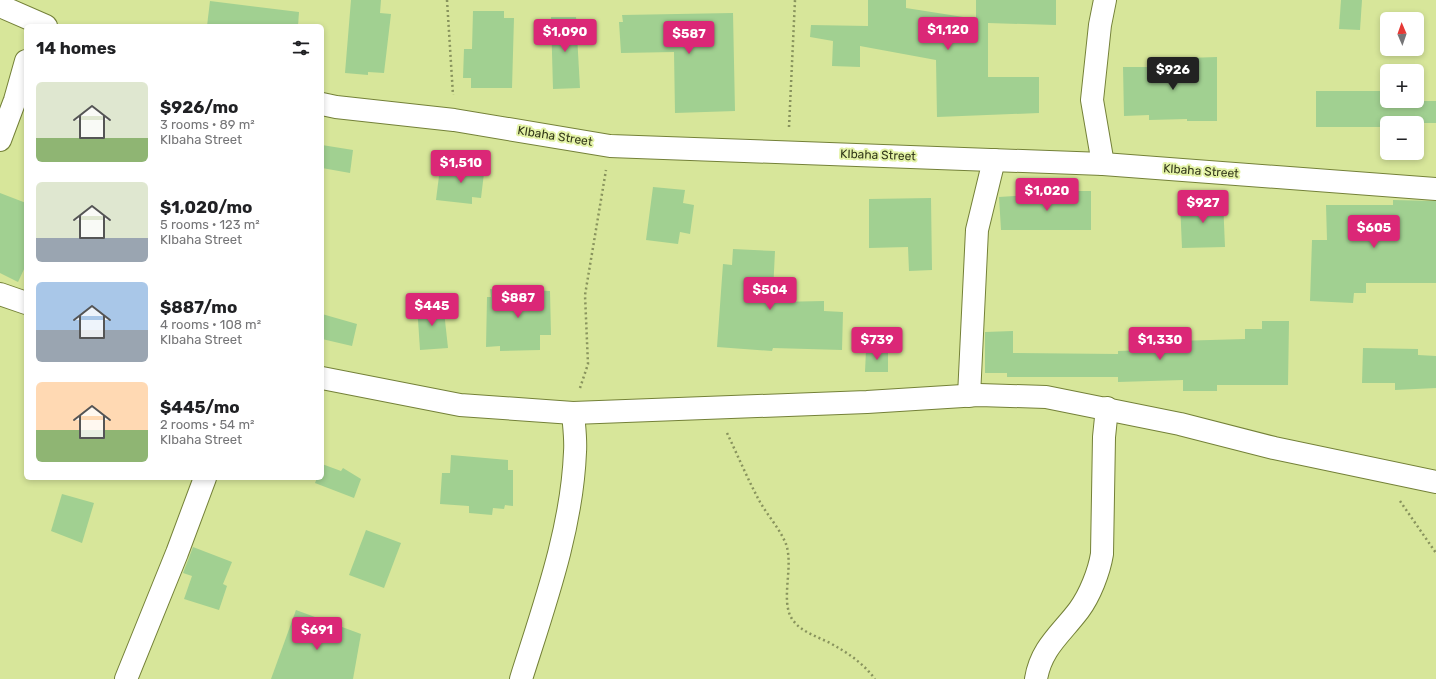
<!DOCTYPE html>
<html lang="en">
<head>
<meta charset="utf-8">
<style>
	body { margin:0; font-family:Rubik,sans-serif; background:#f2f2f2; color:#202124; height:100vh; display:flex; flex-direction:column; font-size:15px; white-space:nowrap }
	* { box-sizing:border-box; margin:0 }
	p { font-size:13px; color:#757577 }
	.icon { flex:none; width:22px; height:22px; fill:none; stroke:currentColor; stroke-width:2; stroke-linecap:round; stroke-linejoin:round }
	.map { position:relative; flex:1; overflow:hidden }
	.sheet { position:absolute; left:24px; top:24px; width:300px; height:456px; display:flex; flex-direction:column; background:#fff; border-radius:6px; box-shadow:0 2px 6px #0003 }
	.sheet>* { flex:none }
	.needle { width:26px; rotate:358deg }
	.buttons { position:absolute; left:1380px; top:12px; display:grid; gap:8px }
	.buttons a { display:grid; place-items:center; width:44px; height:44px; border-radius:6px; background:#fff; box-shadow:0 2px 6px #0003; font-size:20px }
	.price { position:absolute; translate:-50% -34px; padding:0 9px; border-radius:4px; background:#db2777; color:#fff; font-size:13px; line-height:26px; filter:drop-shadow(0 1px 2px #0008) }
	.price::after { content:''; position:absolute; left:50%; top:24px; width:12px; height:9px; margin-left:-6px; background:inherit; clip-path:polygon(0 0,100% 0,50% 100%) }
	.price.on { background:#222; color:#fff }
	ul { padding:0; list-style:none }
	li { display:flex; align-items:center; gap:12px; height:100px; padding:0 12px }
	li span { display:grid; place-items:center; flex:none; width:112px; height:80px; border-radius:6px; color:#555 }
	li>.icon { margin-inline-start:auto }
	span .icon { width:48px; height:48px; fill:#fffc; stroke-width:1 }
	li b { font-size:17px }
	h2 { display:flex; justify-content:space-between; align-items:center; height:48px; padding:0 12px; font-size:17px }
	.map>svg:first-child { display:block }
	.building { fill:#a1d091 }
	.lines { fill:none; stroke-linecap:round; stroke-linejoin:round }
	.street-casing { stroke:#748138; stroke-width:24 }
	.path { stroke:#88935d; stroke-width:2.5; stroke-dasharray:2 3; stroke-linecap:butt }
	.street { stroke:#fff; stroke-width:22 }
	.labels { text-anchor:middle; stroke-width:4; stroke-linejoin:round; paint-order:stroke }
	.street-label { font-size:12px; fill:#33381a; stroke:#e4f3a7 }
</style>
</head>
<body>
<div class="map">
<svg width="1436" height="679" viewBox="0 0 1436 679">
	<rect width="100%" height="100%" fill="#d7e69a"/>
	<g class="building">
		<polygon points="351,0 381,0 380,13 391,14 384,73 368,72 368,75 345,73"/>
		<polygon points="868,0 906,0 906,8 976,19 976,0 1056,0 1056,25 988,23 988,77 1039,77 1039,113 937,117 936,60 860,46 860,67 832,66 833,41 810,37 811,25 868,26"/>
		<polygon points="1341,0 1362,0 1360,30 1339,29"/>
		<polygon points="210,1 299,12 298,26 207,26"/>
		<polygon points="473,11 504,11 504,18 514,18 512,88 471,88 471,78 463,78 464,49 472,49"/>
		<polygon points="733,13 735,111 675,113 674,52 621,53 619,22 623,22 622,15"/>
		<polygon points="551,17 576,17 580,88 553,89"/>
		<polygon points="1217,57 1217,121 1187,121 1187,119 1149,120 1149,115 1124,116 1123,67 1187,67 1187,58"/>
		<polygon points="1316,91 1387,91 1387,101 1436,101 1436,123 1387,123 1387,127 1316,127"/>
		<polygon points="322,145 353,150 350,173 322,168"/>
		<polygon points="461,162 485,165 481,198 472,197 472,204 436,200 440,168 460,171"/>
		<polygon points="653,187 685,190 683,203 694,205 690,234 680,232 678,244 646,240"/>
		<polygon points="1058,191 1091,191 1091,230 1001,230 999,197 1058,193"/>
		<polygon points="0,193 26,203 26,265 18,282 0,273"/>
		<polygon points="931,198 932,270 909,271 908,247 869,248 869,199"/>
		<polygon points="1223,200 1225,247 1182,248 1180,202"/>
		<polygon points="1393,200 1436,201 1436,283 1366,283 1366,293 1354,293 1353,303 1310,301 1312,240 1327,240 1326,205 1393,205"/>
		<polygon points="733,249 775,251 773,292 776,292 776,302 824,301 824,311 843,312 842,350 773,348 772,351 717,347 723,264 732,265"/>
		<polygon points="490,289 550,291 551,335 540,335 540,350 500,351 500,346 486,347 487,297 491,297"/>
		<polygon points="443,302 448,348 420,350 417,305"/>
		<polygon points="322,314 357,324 352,346 322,339"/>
		<polygon points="1262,321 1289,321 1288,385 1217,385 1217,391 1183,391 1183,380 1118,382 1118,377 1007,377 1007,373 985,373 985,332 1013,331 1013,353 1118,354 1118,351 1176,349 1176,341 1245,339 1245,329 1262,329"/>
		<polygon points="1363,348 1418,349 1418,355 1436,356 1436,388 1395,390 1395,383 1362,383"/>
		<polygon points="866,350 888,350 888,372 865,372"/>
		<polygon points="451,455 508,460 508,470 513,470 513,506 505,505 504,509 493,508 492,515 469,513 469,506 440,504 442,473 450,473"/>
		<polygon points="322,464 341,471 343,468 361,479 354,498 315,483 317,478 322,478"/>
		<polygon points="62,494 94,503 82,543 51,531"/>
		<polygon points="366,530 401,543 384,588 349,575"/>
		<polygon points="193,547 232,562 223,584 227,586 219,610 184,599 192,576 183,573"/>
		<polygon points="296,610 361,634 353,679 271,679"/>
	</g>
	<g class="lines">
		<g class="street-casing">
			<g id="street">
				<polyline points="0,6 46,26"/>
				<polyline points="322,104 336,107 454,120 610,146 1103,164 1436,189"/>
				<polyline points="0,140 15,100 26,61"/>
				<polyline points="1103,164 1092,100 1100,25 1105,0"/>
				<polyline points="0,294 26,303"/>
				<polyline points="322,378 460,405 573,413 867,402 979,395 1046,397 1180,424 1274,448 1436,482"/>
				<polyline points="969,396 977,230 994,160"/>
				<polyline points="126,679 177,553 205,478"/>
				<path d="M 521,679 C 544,606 572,529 575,452 C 576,439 574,426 573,413"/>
				<path d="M 1036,679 C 1041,648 1061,634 1079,610 C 1090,595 1099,572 1102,554 L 1104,437 L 1107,408"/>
			</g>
		</g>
		<g class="path">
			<polyline points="447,0 453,95"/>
			<polyline points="789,127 795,0"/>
			<polyline points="580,388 588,364 585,295 606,170"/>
			<path d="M 727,433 C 738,456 748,480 760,502 C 768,516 780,529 786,544 C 794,567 780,600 792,619 C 801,632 816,636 830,643 C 848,653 863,663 875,679"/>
			<polyline points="1400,501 1436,553"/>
		</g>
		<use href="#street" class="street"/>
	</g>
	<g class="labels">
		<g class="street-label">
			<text transform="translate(555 136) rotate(9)" y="4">KIbaha Street</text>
			<text transform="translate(878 155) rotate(2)" y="4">KIbaha Street</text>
			<text transform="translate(1201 171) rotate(4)" y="4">KIbaha Street</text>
		</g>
	</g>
</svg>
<div class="buttons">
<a><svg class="needle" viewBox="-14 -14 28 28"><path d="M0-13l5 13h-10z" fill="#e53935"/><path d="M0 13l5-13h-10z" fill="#757577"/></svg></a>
<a>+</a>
<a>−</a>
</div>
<b class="price" style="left:948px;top:51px">$1,120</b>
<b class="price" style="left:565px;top:53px">$1,090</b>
<b class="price" style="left:689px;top:55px">$587</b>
<b class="price on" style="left:1173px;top:91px">$926</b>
<b class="price" style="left:461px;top:184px">$1,510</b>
<b class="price" style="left:1047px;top:212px">$1,020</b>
<b class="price" style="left:1203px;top:224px">$927</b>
<b class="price" style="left:1374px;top:249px">$605</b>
<b class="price" style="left:770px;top:311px">$504</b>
<b class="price" style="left:518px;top:319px">$887</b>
<b class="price" style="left:432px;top:327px">$445</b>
<b class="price" style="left:877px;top:361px">$739</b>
<b class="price" style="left:1160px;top:361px">$1,330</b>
<b class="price" style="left:317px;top:651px">$691</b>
<section class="sheet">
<h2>14 homes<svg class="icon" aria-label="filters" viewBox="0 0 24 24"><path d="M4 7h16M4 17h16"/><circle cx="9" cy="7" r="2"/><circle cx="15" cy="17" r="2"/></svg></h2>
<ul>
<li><span style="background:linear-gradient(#dfe7d0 70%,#8fb573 0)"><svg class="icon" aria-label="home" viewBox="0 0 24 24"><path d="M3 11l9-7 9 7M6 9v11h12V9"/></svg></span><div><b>$926/mo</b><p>3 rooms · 89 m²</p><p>KIbaha Street</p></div></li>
<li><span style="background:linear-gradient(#dfe7d0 70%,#9aa5b1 0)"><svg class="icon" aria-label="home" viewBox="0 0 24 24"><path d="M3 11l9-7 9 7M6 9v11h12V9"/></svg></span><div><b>$1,020/mo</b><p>5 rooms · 123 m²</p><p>KIbaha Street</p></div></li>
<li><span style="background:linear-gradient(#a9c7e8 60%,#9aa5b1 0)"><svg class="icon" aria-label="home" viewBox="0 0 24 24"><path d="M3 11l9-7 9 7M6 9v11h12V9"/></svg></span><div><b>$887/mo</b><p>4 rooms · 108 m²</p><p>KIbaha Street</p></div></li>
<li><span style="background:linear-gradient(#ffd9b3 60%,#8fb573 0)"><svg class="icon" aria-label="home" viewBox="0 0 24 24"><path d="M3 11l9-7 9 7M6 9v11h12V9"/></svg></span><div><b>$445/mo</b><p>2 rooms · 54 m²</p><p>KIbaha Street</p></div></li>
</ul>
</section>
</div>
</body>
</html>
